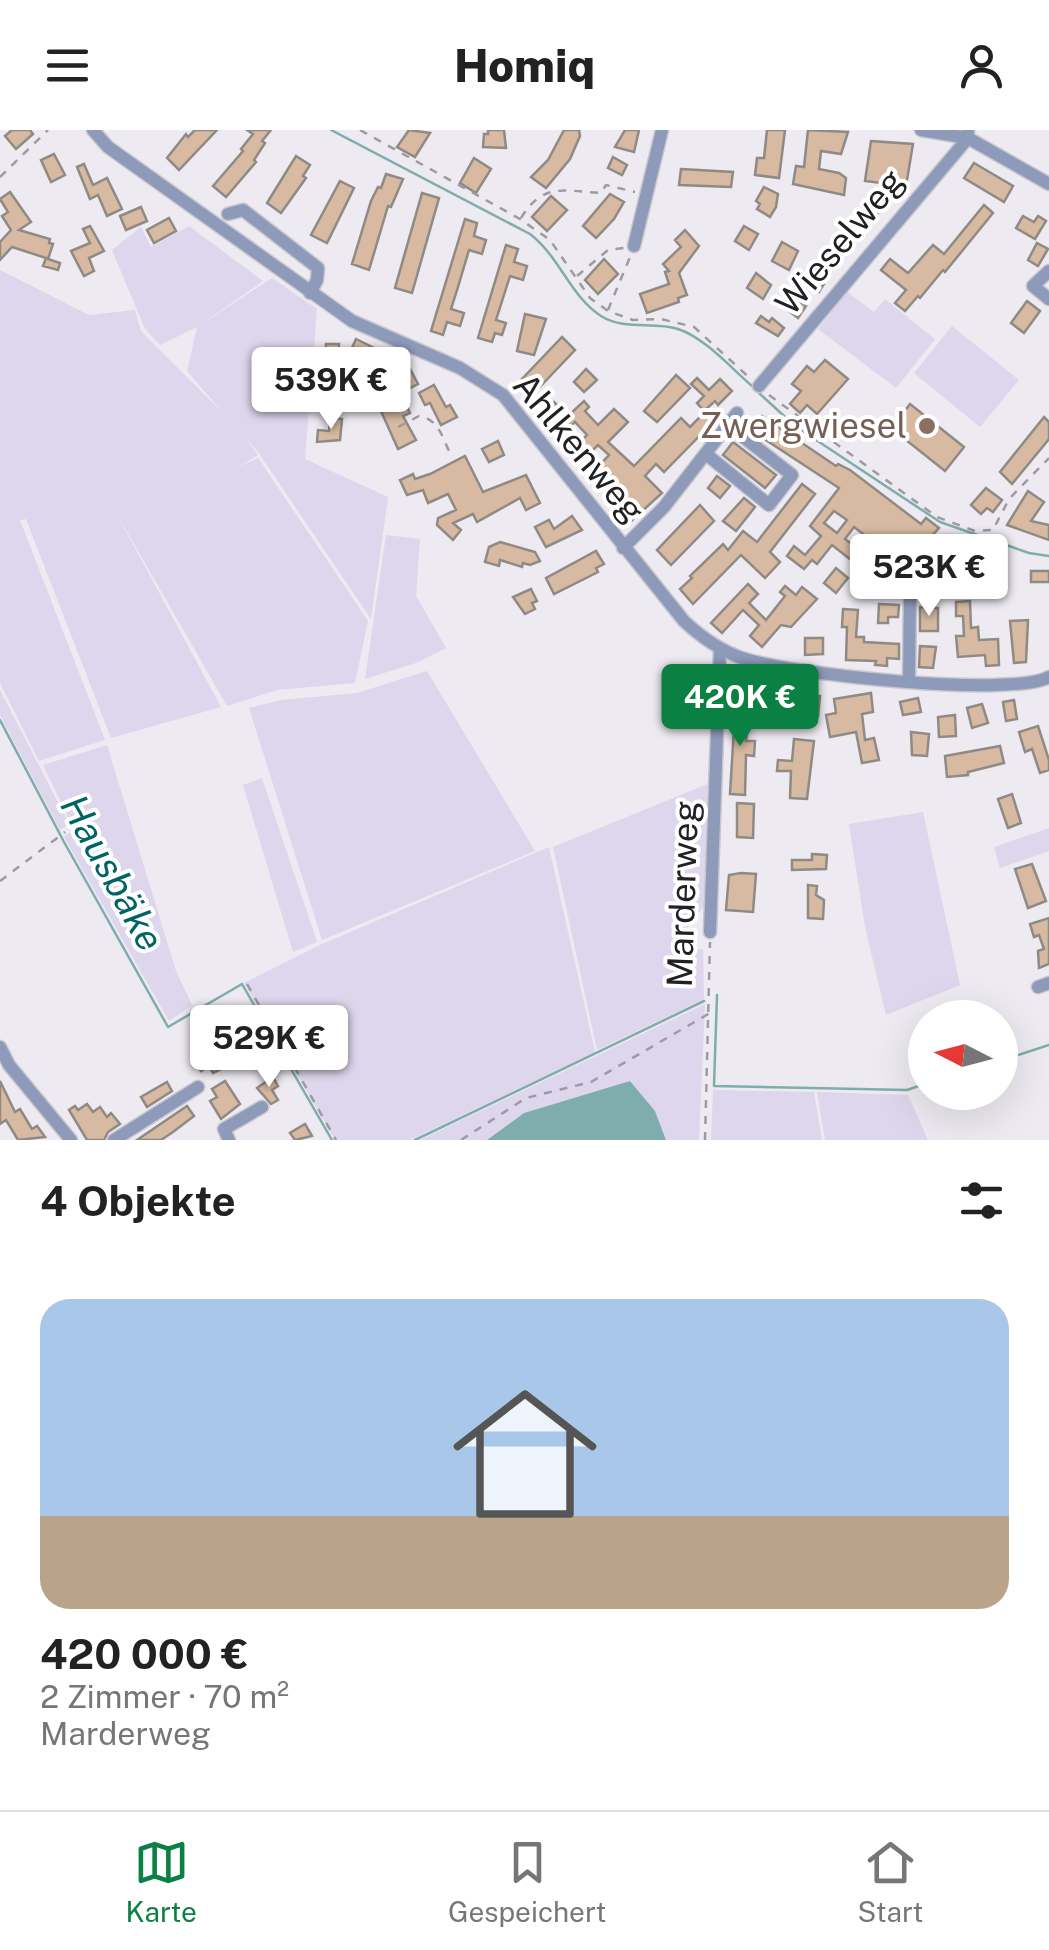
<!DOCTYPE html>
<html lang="de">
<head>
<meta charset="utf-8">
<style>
	body { margin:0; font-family:"Public Sans",sans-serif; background:#f6f6f6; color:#222; height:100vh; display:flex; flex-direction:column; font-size:38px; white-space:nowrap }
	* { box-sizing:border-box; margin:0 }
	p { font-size:32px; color:#767676 }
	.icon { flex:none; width:55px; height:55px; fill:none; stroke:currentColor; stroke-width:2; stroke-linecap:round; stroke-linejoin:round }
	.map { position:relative; height:1010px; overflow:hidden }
	.details { display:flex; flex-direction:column; background:#fff; flex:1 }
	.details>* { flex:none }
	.needle { width:65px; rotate:276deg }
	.buttons { position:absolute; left:908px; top:870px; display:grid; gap:20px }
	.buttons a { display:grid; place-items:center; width:110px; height:110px; border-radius:50%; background:#fff; box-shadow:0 10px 40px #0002; font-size:50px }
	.price { position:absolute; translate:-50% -85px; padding:0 22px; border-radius:10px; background:#fff; color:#222; font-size:32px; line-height:65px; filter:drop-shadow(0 2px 5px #0008) }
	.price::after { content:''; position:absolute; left:50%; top:60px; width:30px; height:22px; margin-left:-15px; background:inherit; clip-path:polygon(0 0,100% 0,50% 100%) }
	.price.selected { background:#0b8043; color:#fff }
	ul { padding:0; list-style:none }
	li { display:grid; align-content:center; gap:20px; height:530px; padding:0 40px }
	li span { display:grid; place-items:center; height:310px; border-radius:30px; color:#555 }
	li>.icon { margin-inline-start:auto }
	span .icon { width:180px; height:180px; fill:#fffc; stroke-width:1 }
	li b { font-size:42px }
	h2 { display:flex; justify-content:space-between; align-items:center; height:120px; padding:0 40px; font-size:42px }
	header { display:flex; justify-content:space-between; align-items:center; height:130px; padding:0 40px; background:#fff; font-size:45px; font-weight:800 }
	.menu { display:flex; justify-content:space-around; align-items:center; height:140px; border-top:2px solid #e0e0e0; background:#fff; font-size:28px; color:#767676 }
	.menu a { display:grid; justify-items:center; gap:5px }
	.menu .selected { color:#0b8043 }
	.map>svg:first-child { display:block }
	.green { fill:#ded6ec }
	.water { fill:#7facad }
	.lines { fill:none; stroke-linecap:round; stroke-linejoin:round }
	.stream { stroke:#7facad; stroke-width:2.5 }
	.building { fill:#d7baa1; stroke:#908a85; stroke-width:2.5; fill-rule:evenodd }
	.minor-casing { stroke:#c8c6cc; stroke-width:15 }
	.path { stroke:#9d9ba0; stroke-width:2.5; stroke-dasharray:8 8; stroke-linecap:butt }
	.minor { stroke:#8d9aba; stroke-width:12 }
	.education-dot { fill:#8d6e63; stroke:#fff; stroke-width:4 }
	.labels { text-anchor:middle; stroke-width:8; stroke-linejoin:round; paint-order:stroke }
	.street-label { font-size:35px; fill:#212023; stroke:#fff }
	.education-label { font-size:35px; fill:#785e54; stroke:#fff; text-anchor:end }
	.water-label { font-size:38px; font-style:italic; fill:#006467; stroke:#fff }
</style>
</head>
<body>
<header><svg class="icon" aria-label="menu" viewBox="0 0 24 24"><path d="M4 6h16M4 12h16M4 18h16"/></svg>Homiq<svg class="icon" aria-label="person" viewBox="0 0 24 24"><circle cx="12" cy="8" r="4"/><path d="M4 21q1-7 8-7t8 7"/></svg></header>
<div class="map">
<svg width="1049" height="1010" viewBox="0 0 1049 1010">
	<rect width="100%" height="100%" fill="#edeaf1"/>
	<g class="green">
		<polygon points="189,96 263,151 197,197 272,148 317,179 305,329 388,367 371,489 258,322 245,308 258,325 238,337 258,328 368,491 355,553 277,560 227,576 114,379 221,577 111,608 26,389 20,390 105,610 39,631 0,553 0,140 89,185 135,180 141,201 223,283 187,241 197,197 160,215 145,199 112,120 141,97 151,117"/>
		<polygon points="847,162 874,182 885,169 935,209 896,258 818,199"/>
		<polygon points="952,196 1019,250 980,297 914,243"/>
		<polygon points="386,405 420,409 416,466 446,518 416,533 365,549"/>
		<polygon points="427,541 535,721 322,810 249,578 281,570 357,563"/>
		<polygon points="0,560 69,694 60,700 0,585"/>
		<polygon points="107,615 176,841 192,875 169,891 64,707 74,699 43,635"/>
		<polygon points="262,648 317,812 293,822 243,655"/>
		<polygon points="710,653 704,776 685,801 686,819 703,819 704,869 597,920 553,717"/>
		<polygon points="923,682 960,855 886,885 865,797 849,694"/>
		<polygon points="1049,698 1049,721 1000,738 994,717"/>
		<polygon points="549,717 595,922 410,1010 335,1010 244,853 320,815"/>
		<polygon points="705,874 699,1010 666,1010 655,981 630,951 524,983 487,1010 420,1010"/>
		<polygon points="713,960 814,962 822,1010 711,1010"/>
		<polygon points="817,962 908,965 928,1010 825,1010"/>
	</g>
	<polygon class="water" points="630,951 655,981 666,1010 487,1010 524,983"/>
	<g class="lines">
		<g class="stream">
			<path d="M 331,0 L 530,104 C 560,127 570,166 601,186 C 625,201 653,191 678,199 C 705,208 730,237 752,256"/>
			<polyline points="759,263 795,296 940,392 1029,423 1049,426"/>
			<polyline points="0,590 64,712 168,897 242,854 332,1010"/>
			<polyline points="717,865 714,956 907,960 925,954"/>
			<polyline points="1000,931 1049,915"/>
			<polyline points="415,1010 704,871"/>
		</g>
	</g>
	<g class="building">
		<polygon points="12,0 30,0 33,4 16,19 5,6"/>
		<polygon points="195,0 217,0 179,40 167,28 186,4 188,7"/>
		<polygon points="247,0 271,0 262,11 265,13 254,30 256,32 226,67 213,56 243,21 241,19 253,4"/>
		<polygon points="409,0 430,3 415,27 397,17"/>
		<polygon points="488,0 504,0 506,18 483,17 484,4 488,4"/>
		<polygon points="564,0 579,0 580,6 570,29 546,58 531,47 548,30"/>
		<polygon points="625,0 639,0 634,22 615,17"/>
		<polygon points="767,0 785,0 779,48 755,45 757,28 764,28"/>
		<polygon points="808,0 848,2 841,24 821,21 819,39 839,43 846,48 844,65 793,54 796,36 804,37"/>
		<polygon points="871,11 913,14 906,56 865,51"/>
		<polygon points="54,24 65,45 51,52 41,30"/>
		<polygon points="296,26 310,35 303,46 306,48 281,83 267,73"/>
		<polygon points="613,27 627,35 622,45 608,38"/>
		<polygon points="474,28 491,39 476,63 460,53"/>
		<polygon points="974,33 1013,56 1004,72 964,48"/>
		<polygon points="84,34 93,55 107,48 122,79 107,86 98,65 90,69 77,37"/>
		<polygon points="681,39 733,42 731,57 679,55"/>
		<polygon points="386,44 403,49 391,77 388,76 369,140 352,134 371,71 378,57 381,58"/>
		<polygon points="340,51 354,58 327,113 311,105"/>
		<polygon points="764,57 778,64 776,77 770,87 757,79 760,74 756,71"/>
		<polygon points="10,62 31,92 19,100 50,109 49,113 53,114 48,129 60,133 58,140 43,136 46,128 12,117 0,130 0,112 11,100 2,86 8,82 0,69"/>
		<polygon points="422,63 439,68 412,163 395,158"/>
		<polygon points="610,64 624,72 614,89 596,108 583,96"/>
		<polygon points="551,66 567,80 547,101 532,87"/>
		<polygon points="870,68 882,78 871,91 859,81"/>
		<polygon points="984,75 993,83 945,142 943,140 920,168 918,166 905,181 895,173 906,160 881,140 890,129 908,143 933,115 944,124"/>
		<polygon points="141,77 147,91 126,100 120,86"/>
		<polygon points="1023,86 1034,92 1038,86 1046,91 1035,109 1016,98"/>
		<polygon points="169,88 176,101 154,113 147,100"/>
		<polygon points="465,89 477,93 474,106 486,110 482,124 469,120 458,157 451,179 464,183 460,196 447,192 443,205 431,201"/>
		<polygon points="90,96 104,121 89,128 94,141 84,146 71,121 90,113 83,99"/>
		<polygon points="744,96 758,104 749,120 735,111"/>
		<polygon points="685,100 699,116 679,143 687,165 678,168 679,172 647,183 640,164 669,154 665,142 669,141 663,134 681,117 675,110"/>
		<polygon points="782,112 798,121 789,140 772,131"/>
		<polygon points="1037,113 1048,119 1038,136 1028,130"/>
		<polygon points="506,115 518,119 514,132 527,136 523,150 510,146 496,190 506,193 502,205 495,203 492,212 478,208"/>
		<polygon points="604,129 618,144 598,164 585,150"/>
		<polygon points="814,134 830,144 819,162 803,152"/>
		<polygon points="756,143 771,155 763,169 747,158"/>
		<polygon points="789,164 806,176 798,188 781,175"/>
		<polygon points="1027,171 1040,181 1024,203 1011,193"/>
		<polygon points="525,184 546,189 534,225 517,221"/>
		<polygon points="761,186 769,192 772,188 784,198 778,206 756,193"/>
		<polygon points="562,207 575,220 535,262 522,249"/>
		<polygon points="356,209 397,229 392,241 374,233 369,243 360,239 367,225 352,218"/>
		<polygon points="326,214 339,214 338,234 325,233"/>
		<polygon points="825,230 848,249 817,284 807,275 800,283 790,274 801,261 792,254 807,236 814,242"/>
		<polygon points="409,237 418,254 404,261 399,252 385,259 381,251"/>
		<polygon points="586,239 597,250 584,262 574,252"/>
		<polygon points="340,245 338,273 326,272 327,257 333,257"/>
		<polygon points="676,245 690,258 657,292 644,281"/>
		<polygon points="697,248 709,260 720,249 732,261 718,275 715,271 704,281 697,273 704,266 691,254"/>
		<polygon points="434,255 446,277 450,275 457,287 441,295 430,273 425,275 419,263"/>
		<polygon points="403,269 410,283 403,286 416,310 398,319 381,281"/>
		<polygon points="584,271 589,277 585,281 598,295 614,279 628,292 608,312 634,336 681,288 690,297 704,283 713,292 664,342 656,334 645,346 662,363 629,393 622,385 634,374 595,340 609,325 598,315 591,322 580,312 587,305 575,292 564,302 543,282 554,272 568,286"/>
		<polygon points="910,274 964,317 945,341 891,298"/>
		<path d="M 762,286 L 836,336 L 838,334 L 850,340 L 921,394 L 926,388 L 939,398 L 931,407 L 935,410 L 927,420 L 924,419 L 886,461 L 874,448 L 832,415 L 817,434 L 812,430 L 804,439 L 787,426 L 794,416 L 805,425 L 821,406 L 810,396 L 839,358 L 752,301 ZM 834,381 L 847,390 L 837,403 L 824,393 ZM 854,397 L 867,407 L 858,419 L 845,409 ZM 875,413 L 893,427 L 883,439 L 865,425 Z"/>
		<polygon points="1044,287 1049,292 1049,309 1012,354 1000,342"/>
		<polygon points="330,288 342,289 340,310 317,312 318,300 329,301"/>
		<polygon points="498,311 504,325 489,332 482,319"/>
		<polygon points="733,312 776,345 765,358 723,325"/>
		<polygon points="465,326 483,362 526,345 540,373 526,380 520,368 477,392 473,384 453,393 461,400 453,410 437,395 438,388 456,380 448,364 428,373 423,360 407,365 400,350 413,344 415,349 430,344"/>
		<polygon points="717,346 730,356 720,368 708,358"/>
		<polygon points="802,354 815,364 770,422 780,432 765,448 741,425 693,474 680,459 692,448 690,446 723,414 728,420 743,401 757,412"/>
		<polygon points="986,358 1002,370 993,382 987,378 981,384 971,375"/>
		<polygon points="1028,361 1044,372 1031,391 1049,395 1049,410 1007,395"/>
		<polygon points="744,368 755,377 736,401 723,391"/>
		<polygon points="700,375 714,391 671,435 657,420"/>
		<polygon points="572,386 582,400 546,417 535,397 549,390 554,399"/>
		<polygon points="500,412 535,422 540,431 530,435 523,433 522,437 500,430 499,436 485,432 489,417"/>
		<polygon points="968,419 969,432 995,431 996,451 982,452 982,440 953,442 952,420"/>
		<polygon points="596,421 604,434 596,438 598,442 554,464 546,448"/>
		<polygon points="836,438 848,448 836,463 824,453"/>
		<polygon points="936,440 944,447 928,464 921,458"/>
		<rect x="1031" y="441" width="18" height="11"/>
		<polygon points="748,454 758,464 749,473 766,490 785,466 780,462 785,456 796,465 802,457 817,469 791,497 781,495 762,517 750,506 759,495 743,480 722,503 711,493"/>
		<polygon points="531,459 537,471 532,473 535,479 525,484 513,467"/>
		<polygon points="970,471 971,498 978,497 979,510 998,509 999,535 986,536 985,525 958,527 956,506 964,506 963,486 956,486 956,472"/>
		<polygon points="879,474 899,475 898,487 888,487 888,493 878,493"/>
		<polygon points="920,477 938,478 938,501 920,501"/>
		<polygon points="843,479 858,480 856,507 864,507 864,512 899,514 899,529 887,528 887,536 875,535 876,531 846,530 847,497 842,497"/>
		<polygon points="1028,490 1026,532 1014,533 1010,491"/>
		<polygon points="805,508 823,508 823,524 805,525"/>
		<polygon points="920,516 936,517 933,538 919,537"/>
		<polygon points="749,546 767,550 765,556 820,566 818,586 809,584 810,578 786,574 785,580 772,577 774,567 746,561"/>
		<polygon points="871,563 873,582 862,584 865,610 874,608 879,630 862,633 856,602 830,607 826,585 836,583 834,569"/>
		<polygon points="736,565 744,567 741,580 750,582 746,611 755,611 754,626 746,625 745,665 730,664"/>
		<polygon points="918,568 921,582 903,585 900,572"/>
		<polygon points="1014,570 1017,589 1006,591 1003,572"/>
		<polygon points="982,574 988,593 972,598 967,578"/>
		<polygon points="955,585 956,606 939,607 938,587"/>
		<polygon points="1038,596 1049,630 1049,640 1040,643 1032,619 1025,622 1019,602"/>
		<polygon points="911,602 929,604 927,626 912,625"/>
		<polygon points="794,609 814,611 807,669 790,668 791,641 777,641 778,630 792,631"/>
		<polygon points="1000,616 1004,633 968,642 968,645 947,647 945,626"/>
		<polygon points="1012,664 1021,693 1008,698 998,669"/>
		<polygon points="737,673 754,674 753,708 737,707"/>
		<polygon points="812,724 827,725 826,739 792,740 792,730 812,730"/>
		<polygon points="1032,734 1046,771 1028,778 1015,739"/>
		<polygon points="741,743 756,744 753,782 726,780 729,745"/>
		<polygon points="808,755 817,756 816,765 824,770 823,789 808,788"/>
		<polygon points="1049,788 1049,834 1039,838 1038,821 1044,819 1039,805 1034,807 1030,794"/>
		<polygon points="229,912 235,922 225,929 229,935 213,943 209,936 201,941 196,934"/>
		<polygon points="273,947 278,956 272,960 278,970 271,974 257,958"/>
		<polygon points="0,951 15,982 20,979 32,999 37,996 45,1007 18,1010 6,990 0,994"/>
		<polygon points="225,951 240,974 221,989 210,971 217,967 212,959"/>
		<polygon points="167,952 172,961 147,977 141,967"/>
		<polygon points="87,974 93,982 100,977 107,987 111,983 120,994 108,1002 104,1010 87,1010 69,980 75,976 78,980"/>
		<polygon points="187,976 194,986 173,1002 161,1010 137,1010"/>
		<polygon points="305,994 312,1006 295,1010 290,1003"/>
	</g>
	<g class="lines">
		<g class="minor-casing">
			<g id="minor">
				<path d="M 93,0 L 108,17 L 352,191 L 460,238 L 503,265 L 684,491 C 701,507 719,520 742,528 C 788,544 1011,568 1049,547"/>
				<polyline points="921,0 968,8"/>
				<polyline points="968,2 968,8 1049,54"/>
				<polyline points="228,84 243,80 318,138 317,150 310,163"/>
				<polyline points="634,116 662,0"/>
				<polyline points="1049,141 1033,156 1049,169"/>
				<polyline points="759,256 968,8"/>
				<polyline points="706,324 769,375 792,345 728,295"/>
				<polyline points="623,418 664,377 737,283"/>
				<polyline points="909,551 910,455 933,428"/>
				<polyline points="710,802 720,520"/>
				<polyline points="1038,857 1049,853"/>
				<polyline points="0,917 9,935 71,1010"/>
				<polyline points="114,1010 198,957"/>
				<polyline points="229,1010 224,999 262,977"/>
			</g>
		</g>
		<g class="path">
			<polyline points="360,0 520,89 550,110 590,168 608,181 633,190 661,189 694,197 752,250"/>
			<polyline points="0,47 48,0"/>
			<path d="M 521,88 C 543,52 564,61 601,63 L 606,55 L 635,62"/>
			<polyline points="577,146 608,120 624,118"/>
			<polyline points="608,180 630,127"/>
			<polyline points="769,265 937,387 975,401 993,400 1009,369 1049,328"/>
			<path d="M 398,297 L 419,286 C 438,289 442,306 449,321"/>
			<polyline points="0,751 65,702"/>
			<polyline points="247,854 336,1010"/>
			<polyline points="461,1010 526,968 591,952 710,883"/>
			<polyline points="705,1010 710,812"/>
		</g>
		<use href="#minor" class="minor"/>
	</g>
	<circle class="education-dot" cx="927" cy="296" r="10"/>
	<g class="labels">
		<g class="street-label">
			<text transform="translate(840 112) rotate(-50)" y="12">Wieselweg</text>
			<text transform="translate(579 318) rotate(50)" y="12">Ahlkenweg</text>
			<text transform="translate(683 764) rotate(-88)" y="12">Marderweg</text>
		</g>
		<g class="education-label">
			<text x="907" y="308">Zwergwiesel</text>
		</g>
		<g class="water-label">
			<text transform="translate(112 743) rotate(61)" y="13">Hausbäke</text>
		</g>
	</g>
</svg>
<div class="buttons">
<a><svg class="needle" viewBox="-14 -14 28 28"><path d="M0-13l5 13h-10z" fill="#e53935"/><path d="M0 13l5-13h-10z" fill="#767676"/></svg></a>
</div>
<b class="price" style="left:331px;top:302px">539K €</b>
<b class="price" style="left:929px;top:489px">523K €</b>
<b class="price selected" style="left:740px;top:619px">420K €</b>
<b class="price" style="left:269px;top:960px">529K €</b>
</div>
<section class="details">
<h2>4 Objekte<svg class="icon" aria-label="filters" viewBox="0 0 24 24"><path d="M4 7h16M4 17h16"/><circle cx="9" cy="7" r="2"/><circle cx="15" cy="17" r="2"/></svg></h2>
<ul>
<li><span style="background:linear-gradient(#a9c7e8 70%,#b9a48a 0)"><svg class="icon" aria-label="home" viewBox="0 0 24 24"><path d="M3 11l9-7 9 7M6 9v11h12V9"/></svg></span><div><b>420 000 €</b><p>2 Zimmer · 70 m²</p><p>Marderweg</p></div></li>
</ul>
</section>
<nav class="menu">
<a class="selected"><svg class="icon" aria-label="map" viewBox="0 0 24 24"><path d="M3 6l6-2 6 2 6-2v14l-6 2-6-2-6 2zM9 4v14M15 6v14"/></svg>Karte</a>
<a><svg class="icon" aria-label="saved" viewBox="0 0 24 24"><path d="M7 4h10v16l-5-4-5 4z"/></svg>Gespeichert</a>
<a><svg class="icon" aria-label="home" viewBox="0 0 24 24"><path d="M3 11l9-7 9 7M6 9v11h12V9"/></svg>Start</a>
</nav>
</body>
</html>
